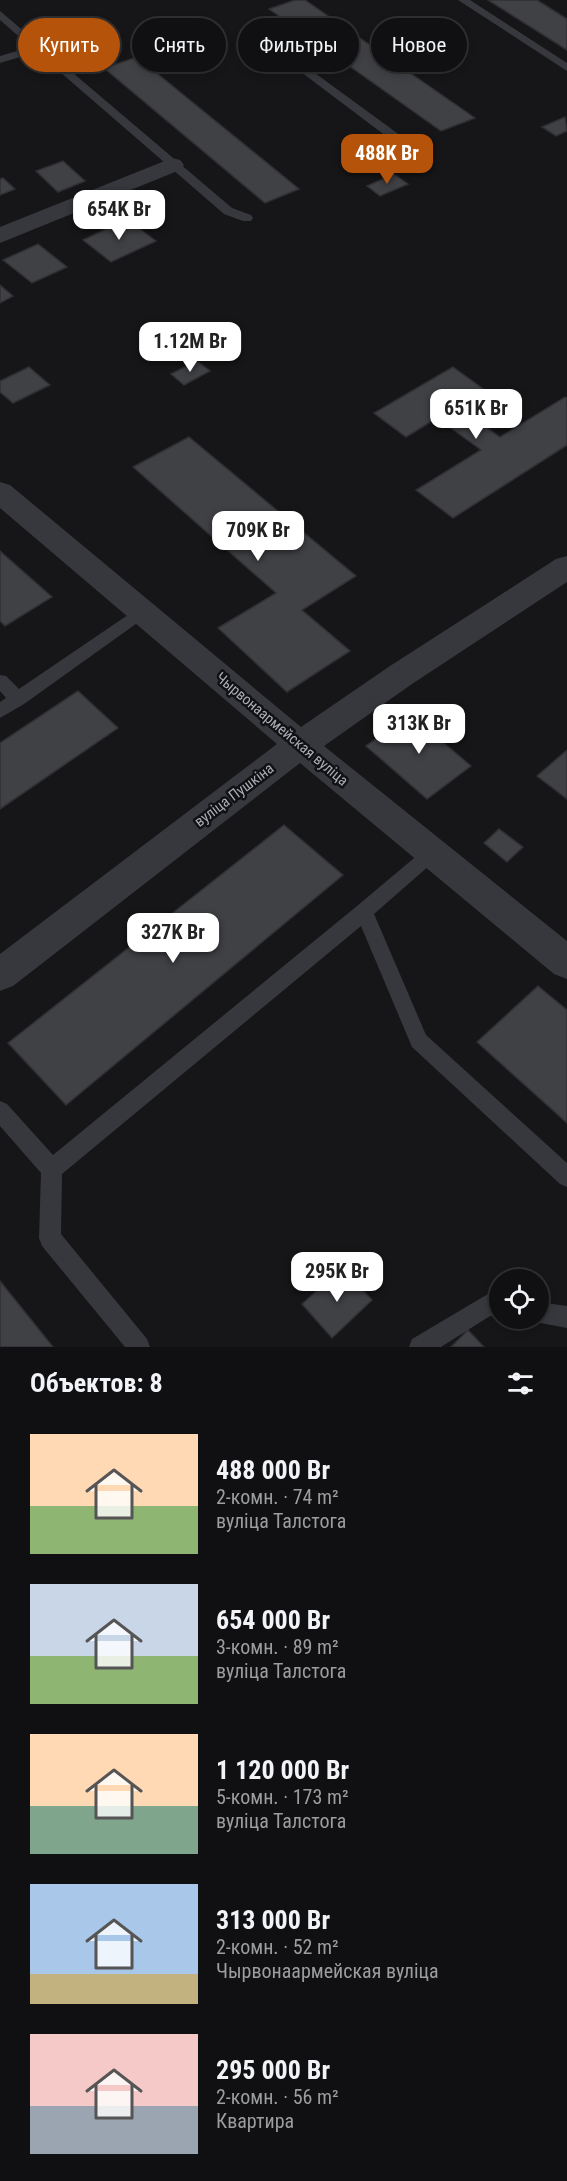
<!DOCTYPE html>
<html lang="ru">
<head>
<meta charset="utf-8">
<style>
	body { margin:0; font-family:"Roboto Condensed",sans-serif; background:#1e1e20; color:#f1f3f6; height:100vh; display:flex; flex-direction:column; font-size:22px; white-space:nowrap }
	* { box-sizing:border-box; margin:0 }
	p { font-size:20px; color:#9c9d9f }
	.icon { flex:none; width:33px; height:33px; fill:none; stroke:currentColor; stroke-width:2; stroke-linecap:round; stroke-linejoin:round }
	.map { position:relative; height:1347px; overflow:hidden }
	.drawer { display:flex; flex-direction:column; background:#101012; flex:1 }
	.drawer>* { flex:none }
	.top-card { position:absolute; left:18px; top:18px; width:531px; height:54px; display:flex; gap:12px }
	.fabs { position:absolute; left:489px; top:1269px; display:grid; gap:12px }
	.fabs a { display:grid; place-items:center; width:60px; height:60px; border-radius:50%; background:#101012; box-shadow:0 3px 9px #0003,0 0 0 2px #303032; font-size:30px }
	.price { position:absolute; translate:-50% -51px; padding:0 14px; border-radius:12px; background:#fff; color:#222; font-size:20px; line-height:39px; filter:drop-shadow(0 2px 3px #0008) }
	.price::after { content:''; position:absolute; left:50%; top:36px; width:18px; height:14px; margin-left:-9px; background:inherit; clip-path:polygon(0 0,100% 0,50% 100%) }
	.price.active { background:#b45309; color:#fff }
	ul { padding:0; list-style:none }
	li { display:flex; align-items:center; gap:18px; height:150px; padding:0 30px }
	li span { display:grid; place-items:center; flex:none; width:168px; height:120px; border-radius:0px; color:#555 }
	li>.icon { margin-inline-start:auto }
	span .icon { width:72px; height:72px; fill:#fffc; stroke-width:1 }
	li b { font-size:26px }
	h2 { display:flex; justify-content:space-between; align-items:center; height:72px; padding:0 30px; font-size:26px }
	.pill { padding:0 21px; border-radius:27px; background:#101012; box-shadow:0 3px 9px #0003,0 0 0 2px #303032; font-size:21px; line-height:54px }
	.pill.active { background:#b45309; color:#fff }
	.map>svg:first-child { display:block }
	.building { fill:#404145; stroke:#303034; stroke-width:1.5 }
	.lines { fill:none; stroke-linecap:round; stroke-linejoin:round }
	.service { fill:#37383d; fill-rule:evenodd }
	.minor { fill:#37383d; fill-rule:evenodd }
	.labels { text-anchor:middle; stroke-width:5; stroke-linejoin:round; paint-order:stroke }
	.street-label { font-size:15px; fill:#a8adb8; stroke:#111113 }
</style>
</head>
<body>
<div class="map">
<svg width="567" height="1347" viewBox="0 0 567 1347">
	<rect width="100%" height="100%" fill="#161618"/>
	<g class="building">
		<polygon points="295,0 305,0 475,118 441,131 269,9"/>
		<polygon points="488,0 537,0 567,19 567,50"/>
		<polygon points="137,57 299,189 265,203 104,68"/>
		<polygon points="565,117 567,131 556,136 542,127"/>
		<polygon points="63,161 85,181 58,192 36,171"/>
		<polygon points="394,174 408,184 380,196 367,186"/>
		<polygon points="3,178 15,189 0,195 0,179"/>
		<polygon points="127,219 156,241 111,262 83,240"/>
		<polygon points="38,244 67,267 32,283 3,260"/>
		<polygon points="0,285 13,296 0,303"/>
		<polygon points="197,361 210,371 184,385 171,374"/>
		<polygon points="29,367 50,385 13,403 0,392 0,381"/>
		<polygon points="453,367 486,391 459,407 500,437 565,397 567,398 567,445 453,518 416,490 481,450 437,418 406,437 374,413"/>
		<polygon points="189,437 356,576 302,610 350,651 287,692 218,628 276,593 133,467"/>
		<polygon points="0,551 52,597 5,626 0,621"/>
		<polygon points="78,691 118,728 0,809 0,743"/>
		<polygon points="414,711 435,728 430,731 471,766 427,799 366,746"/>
		<polygon points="567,750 567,799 537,776"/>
		<polygon points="284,825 343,875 66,1105 8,1043"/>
		<polygon points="499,829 523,847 507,862 484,843"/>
		<polygon points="538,986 567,1010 567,1123 477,1042"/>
		<polygon points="342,1268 372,1300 332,1338 302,1304"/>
		<polygon points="0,1281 53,1347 0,1347"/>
		<polygon points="468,1330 484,1347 451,1347"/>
	</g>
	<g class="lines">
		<g class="service">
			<polygon points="458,0 470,0 567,63 567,71"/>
			<polygon points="0,11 232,208 251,215 253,218 251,221 243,221 224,214 37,52 0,63 0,56 31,47 0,20"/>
			<polygon points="252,27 423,152 423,158 415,158 248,32 247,30"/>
			<polygon points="141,606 147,608 149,612 147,616 24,704 0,718 0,702 6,698 0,691 0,675 6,676 19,689"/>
			<polygon points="432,845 438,848 441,853 438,858 374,914 426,1035 567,1163 567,1187 560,1184 412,1047 361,926 62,1174 61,1234 147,1339 150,1347 125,1347 42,1246 39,1238 41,1173 0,1126 0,1101 7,1104 53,1155 357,906 426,848"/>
			<polygon points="488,1294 500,1296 500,1318 490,1316 441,1347 409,1347 412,1339"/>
			<polygon points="538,1302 567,1306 567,1328 530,1321 529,1318 538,1318"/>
		</g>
		<g class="minor">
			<polygon points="172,158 180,160 184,165 180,170 0,243 0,227"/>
			<polygon points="0,482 10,485 301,727 390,666 556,559 567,556 567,582 412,684 324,746 567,941 567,979 554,974 300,763 13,986 0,991 0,954 277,744 0,508"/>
		</g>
	</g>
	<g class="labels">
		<g class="street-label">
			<text transform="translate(282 729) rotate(40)" y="5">Чырвонаармейская вуліца</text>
			<text transform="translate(234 795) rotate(-37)" y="5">вуліца Пушкіна</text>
		</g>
	</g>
</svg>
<div class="fabs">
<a><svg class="icon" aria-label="locate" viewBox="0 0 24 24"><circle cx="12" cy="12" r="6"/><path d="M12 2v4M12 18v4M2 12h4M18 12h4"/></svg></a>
</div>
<b class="price active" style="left:387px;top:185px">488K Br</b>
<b class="price" style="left:119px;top:241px">654K Br</b>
<b class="price" style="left:190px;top:373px">1.12M Br</b>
<b class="price" style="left:476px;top:440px">651K Br</b>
<b class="price" style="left:258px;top:562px">709K Br</b>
<b class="price" style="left:419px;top:755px">313K Br</b>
<b class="price" style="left:173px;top:964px">327K Br</b>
<b class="price" style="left:337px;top:1303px">295K Br</b>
<div class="top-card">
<a class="pill active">Купить</a>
<a class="pill">Снять</a>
<a class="pill">Фильтры</a>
<a class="pill">Новое</a>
</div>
</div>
<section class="drawer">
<h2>Объектов: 8<svg class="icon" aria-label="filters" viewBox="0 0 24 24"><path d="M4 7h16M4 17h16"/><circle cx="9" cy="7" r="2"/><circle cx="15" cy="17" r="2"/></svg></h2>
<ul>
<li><span style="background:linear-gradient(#ffd9b3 60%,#8fb573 0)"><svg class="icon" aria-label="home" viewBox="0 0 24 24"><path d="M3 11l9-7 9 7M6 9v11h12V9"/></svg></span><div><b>488 000 Br</b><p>2-комн. · 74 m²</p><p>вуліца Талстога</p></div></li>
<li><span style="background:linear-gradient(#c9d6e8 60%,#8fb573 0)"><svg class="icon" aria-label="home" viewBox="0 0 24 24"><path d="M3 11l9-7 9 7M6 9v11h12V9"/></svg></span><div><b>654 000 Br</b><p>3-комн. · 89 m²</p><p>вуліца Талстога</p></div></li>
<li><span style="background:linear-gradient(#ffd9b3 60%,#7fa58c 0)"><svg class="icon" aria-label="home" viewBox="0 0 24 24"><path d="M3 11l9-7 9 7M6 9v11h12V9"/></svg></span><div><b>1 120 000 Br</b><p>5-комн. · 173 m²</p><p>вуліца Талстога</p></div></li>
<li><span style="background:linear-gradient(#a9c7e8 75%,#c2b280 0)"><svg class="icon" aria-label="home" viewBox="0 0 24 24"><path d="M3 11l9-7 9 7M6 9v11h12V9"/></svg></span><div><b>313 000 Br</b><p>2-комн. · 52 m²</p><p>Чырвонаармейская вуліца</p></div></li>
<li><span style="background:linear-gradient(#f6c9c9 60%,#9aa5b1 0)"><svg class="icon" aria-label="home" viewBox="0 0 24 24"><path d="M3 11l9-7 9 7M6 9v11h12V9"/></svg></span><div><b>295 000 Br</b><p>2-комн. · 56 m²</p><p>Квартира</p></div></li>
</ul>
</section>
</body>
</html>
